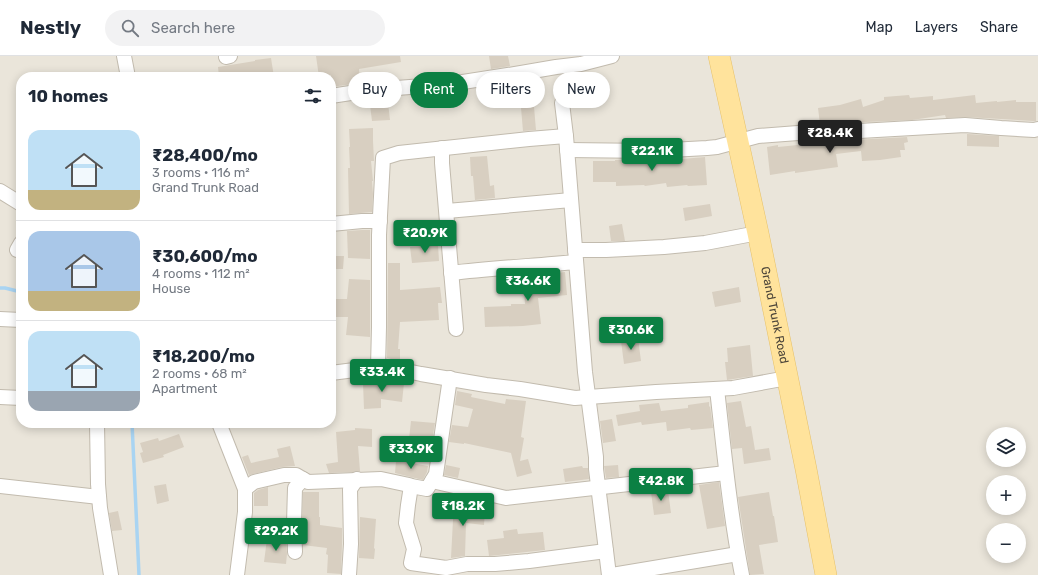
<!DOCTYPE html>
<html lang="en">
<head>
<meta charset="utf-8">
<style>
	body { margin:0; font-family:Rubik,sans-serif; background:#f2f2f3; color:#1f2937; height:100vh; display:flex; flex-direction:column; font-size:15px; white-space:nowrap }
	* { box-sizing:border-box; margin:0 }
	p { font-size:13px; color:#747a83 }
	.icon { flex:none; width:22px; height:22px; fill:none; stroke:currentColor; stroke-width:2; stroke-linecap:round; stroke-linejoin:round }
	.map { position:relative; flex:1; overflow:hidden }
	.side { position:absolute; left:16px; top:16px; width:320px; height:356px; display:flex; flex-direction:column; background:#fff; border-radius:16px; box-shadow:0 2px 10px #0003 }
	.side>* { flex:none }
	.top-card { position:absolute; left:348px; top:16px; width:380px; height:36px; display:flex; gap:8px }
	.tools { position:absolute; left:986px; top:371px; display:grid; gap:8px }
	.tools a { display:grid; place-items:center; width:40px; height:40px; border-radius:50%; background:#fff; box-shadow:0 2px 10px #0003; font-size:20px }
	.price { position:absolute; translate:-50% -34px; padding:0 9px; border-radius:4px; background:#0b8043; color:#fff; font-size:13px; line-height:26px; filter:drop-shadow(0 1px 2px #0008) }
	.price::after { content:''; position:absolute; left:50%; top:24px; width:12px; height:9px; margin-left:-6px; background:inherit; clip-path:polygon(0 0,100% 0,50% 100%) }
	.price.selected { background:#222; color:#fff }
	ul { padding:0; list-style:none }
	li { display:flex; align-items:center; gap:12px; height:100px; padding:0 12px }
	li+li { border-top:1px solid #e0e1e3 }
	li span { display:grid; place-items:center; flex:none; width:112px; height:80px; border-radius:12px; color:#555 }
	li>.icon { margin-inline-start:auto }
	span .icon { width:48px; height:48px; fill:#fffc; stroke-width:1 }
	li b { font-size:17px }
	h2 { display:flex; justify-content:space-between; align-items:center; height:48px; padding:0 12px; font-size:17px }
	.tag { padding:0 14px; border-radius:18px; background:#fff; box-shadow:0 2px 10px #0003; font-size:14px; line-height:36px }
	.tag.selected { background:#0b8043; color:#fff }
	header { display:flex; align-items:center; gap:24px; box-sizing:border-box; height:56px; padding:0 20px; background:#fff; border-bottom:1px solid #e0e1e3 }
	header strong { font-size:19px }
	nav { display:flex; gap:22px; margin-inline-start:auto; font-size:14px }
	.search { width:280px; height:36px; background:#f2f2f3; display:flex; align-items:center; gap:10px; box-sizing:border-box; padding:0 14px; border-radius:22px; color:#747a83; font-size:15px }
	.map>svg:first-child { display:block }
	.residential { fill:#eae5da; fill-rule:evenodd }
	.lines { fill:none; stroke-linecap:round; stroke-linejoin:round }
	.stream { stroke:#a9d4f2; stroke-width:3.5 }
	.building { fill:#d8cfc1 }
	.minor-casing { stroke:#c2bbae; stroke-width:16 }
	.primary-casing { stroke:#e6c16a; stroke-width:22 }
	.minor { stroke:#fff; stroke-width:14 }
	.primary { stroke:#ffe39c; stroke-width:21 }
	.labels { text-anchor:middle; stroke-width:3; stroke-linejoin:round; paint-order:stroke }
	.street-label { font-size:12px; fill:#4b4439; stroke:#fff }
</style>
</head>
<body>
<header>
<strong>Nestly</strong>
<div class="search"><svg class="icon" aria-label="search" viewBox="0 0 24 24"><circle cx="10" cy="10" r="6"/><path d="M15 15l6 6"/></svg>Search here</div>
<nav><a>Map</a><a>Layers</a><a>Share</a></nav>
</header>
<div class="map">
<svg width="1038" height="519" viewBox="0 0 1038 519">
	<rect width="100%" height="100%" fill="#f6f3ec"/>
	<path class="residential" d="M 0,0 L 1038,0 L 1038,519 L 0,519 ZM 21,21 L 331,21 L 331,367 L 21,367 ZM 993,378 L 1019,378 L 1019,404 L 993,404 ZM 993,426 L 1019,426 L 1019,452 L 993,452 ZM 993,474 L 1019,474 L 1019,500 L 993,500 Z"/>
	<g class="lines">
		<g class="stream">
			<polyline points="0,232 5,232 21,236"/>
			<polyline points="132,367 139,519"/>
		</g>
	</g>
	<g class="building">
		<polygon points="316,0 400,0 401,6 359,13 360,27 331,31 331,19 319,21"/>
		<polygon points="489,0 508,0 510,10 491,13"/>
		<polygon points="271,2 274,21 219,21 218,11 255,5 255,4"/>
		<polygon points="909,39 910,42 933,40 933,44 975,39 976,47 997,45 997,46 1016,44 1016,46 1036,46 1036,65 1033,65 966,61 946,62 945,59 912,64 820,68 818,52 840,49 861,43 863,51 884,44 884,41"/>
		<polygon points="388,47 390,64 372,65 370,49"/>
		<polygon points="534,51 536,74 523,75 521,52"/>
		<polygon points="373,72 373,85 374,105 371,105 373,125 372,125 373,138 372,156 349,158 348,112 350,112 349,91 350,91 349,73"/>
		<polygon points="967,78 999,80 999,91 967,90"/>
		<polygon points="907,81 908,86 904,87 905,94 900,94 901,101 880,104 862,105 861,95 836,98 838,111 795,117 795,115 770,119 767,91 778,89 778,91 817,87 817,86"/>
		<polygon points="487,100 490,130 494,129 495,142 475,144 473,120 471,120 470,101"/>
		<polygon points="705,101 707,129 688,130 687,129 667,131 666,127 645,130 644,129 616,130 616,126 593,126 593,105 615,105 615,104 636,103 636,107 659,103 659,105"/>
		<polygon points="710,148 712,160 685,165 683,152"/>
		<polygon points="622,168 625,185 611,185 609,170"/>
		<polygon points="362,174 370,174 370,203 348,202 347,175"/>
		<polygon points="438,189 439,205 412,207 410,191"/>
		<polygon points="331,200 344,200 343,213 331,213"/>
		<polygon points="388,207 400,207 400,234 440,231 442,247 438,247 439,264 400,266 398,293 400,293 400,305 387,302"/>
		<polygon points="565,216 567,239 538,242 541,268 523,270 485,271 484,251 511,250 511,248 525,248 523,220"/>
		<polygon points="349,223 370,224 370,281 346,279 348,261 331,261 331,243 347,243"/>
		<polygon points="739,231 741,246 715,251 712,236"/>
		<polygon points="638,282 641,305 624,308 621,285"/>
		<polygon points="750,289 753,320 727,324 725,306 728,306 727,292"/>
		<polygon points="388,324 404,327 402,346 381,343 381,352 364,353 363,327 387,326"/>
		<polygon points="457,335 472,338 471,341 505,348 506,343 526,345 521,381 524,382 520,405 528,403 532,417 517,421 511,397 464,387 464,388 449,386 452,369 468,371 473,353 455,349"/>
		<polygon points="741,345 746,371 751,370 755,394 769,392 771,404 744,408 742,392 732,393 727,347"/>
		<polygon points="709,346 709,351 710,350 713,372 691,374 690,372 667,375 666,366 642,369 641,366 618,370 616,359 640,355 639,349 659,347 661,355 688,352 688,349"/>
		<polygon points="612,363 616,385 603,387 600,365"/>
		<polygon points="411,365 435,367 432,385 409,383"/>
		<polygon points="355,372 372,373 372,391 358,390 360,415 357,415 353,416 329,417 326,408 338,406 336,376 355,374"/>
		<polygon points="179,378 184,391 163,399 164,401 143,407 140,397 143,396 140,387 158,382 159,385"/>
		<polygon points="290,390 295,410 282,411 249,419 242,401 248,399 251,407 279,401 277,393"/>
		<polygon points="396,405 411,406 411,407 428,410 427,416 423,424 395,417"/>
		<polygon points="446,409 460,412 458,422 444,419"/>
		<polygon points="618,409 619,421 606,422 604,410"/>
		<polygon points="582,410 583,412 588,412 589,423 565,426 563,413"/>
		<polygon points="719,426 725,470 707,473 699,429"/>
		<polygon points="166,428 169,445 157,448 154,430"/>
		<polygon points="268,431 268,450 254,450 254,437 258,434"/>
		<polygon points="668,434 671,457 654,459 651,436"/>
		<polygon points="303,436 319,436 319,461 320,461 320,469 342,472 342,488 341,518 327,517 328,499 326,498 327,492 303,489 302,467"/>
		<polygon points="769,436 773,460 774,460 778,486 759,489 764,518 750,519 738,441"/>
		<polygon points="454,445 466,446 465,454 485,456 484,469 466,467 465,500 451,502"/>
		<polygon points="118,455 122,474 112,475 109,457"/>
		<polygon points="360,461 376,463 374,492 375,493 374,503 359,502"/>
		<polygon points="517,473 518,478 543,476 545,494 489,500 487,484 504,482 503,475"/>
		<polygon points="267,483 286,485 287,498 286,508 264,506"/>
	</g>
	<g class="lines">
		<g class="minor-casing">
			<g id="minor">
				<polyline points="124,0 128,21"/>
				<polyline points="226,1 230,0"/>
				<polyline points="331,40 370,34 450,28 521,17 556,11 581,8 612,0"/>
				<polyline points="562,47 566,80 585,316 596,401 596,413 609,519"/>
				<polyline points="442,92 442,107 456,273"/>
				<polyline points="567,94 652,95 707,92 717,91 758,80 798,77 824,77 965,69 1001,72 1034,74 1038,73"/>
				<polyline points="0,135 21,148"/>
				<polyline points="447,155 571,144"/>
				<polyline points="331,168 362,165 380,165"/>
				<polyline points="17,194 21,187"/>
				<polyline points="575,194 606,194 664,191 705,187 758,177"/>
				<path d="M 451,217 C 492,212 534,210 576,206"/>
				<polyline points="0,263 21,264"/>
				<polyline points="378,311 379,271 379,179 383,102 399,97 529,83 566,80"/>
				<polyline points="331,317 378,311 388,311 421,318 486,329 520,333 575,342 656,336 733,332 787,322"/>
				<path d="M 717,333 C 724,395 730,458 742,519"/>
				<polyline points="0,341 21,342"/>
				<polyline points="97,367 98,428 100,452 111,519"/>
				<polyline points="219,367 245,433 245,456 237,519"/>
				<polyline points="432,425 506,442 726,417"/>
				<polyline points="0,430 99,441"/>
				<polyline points="411,430 408,449 406,467 414,493 411,507 446,512 467,508 495,508 529,505 606,495"/>
				<polyline points="245,433 254,426 284,419 296,419 308,426 381,423 409,429 411,430 427,433 436,418 450,322"/>
				<polyline points="295,496 294,467 295,432 303,423"/>
				<polyline points="349,519 351,488 350,433 357,423"/>
				<polyline points="612,519 738,498"/>
			</g>
		</g>
		<g class="primary-casing">
			<g id="primary">
				<path id="s1" d="M 719,0 L 758,177 L 806,413 L 826,519"/>
			</g>
		</g>
		<use href="#minor" class="minor"/>
		<use href="#primary" class="primary"/>
	</g>
	<g class="labels">
		<g class="street-label">
			<text dy="4" stroke="none"><textPath href="#s1" startOffset="265">Grand Trunk Road</textPath></text>
		</g>
	</g>
</svg>
<div class="tools">
<a><svg class="icon" aria-label="layers" viewBox="0 0 24 24"><path d="M12 4l9 5-9 5-9-5zM3 14l9 5 9-5"/></svg></a>
<a>+</a>
<a>−</a>
</div>
<b class="price selected" style="left:830px;top:98px">₹28.4K</b>
<b class="price" style="left:652px;top:116px">₹22.1K</b>
<b class="price" style="left:425px;top:198px">₹20.9K</b>
<b class="price" style="left:528px;top:246px">₹36.6K</b>
<b class="price" style="left:631px;top:295px">₹30.6K</b>
<b class="price" style="left:382px;top:337px">₹33.4K</b>
<b class="price" style="left:411px;top:414px">₹33.9K</b>
<b class="price" style="left:661px;top:446px">₹42.8K</b>
<b class="price" style="left:463px;top:471px">₹18.2K</b>
<b class="price" style="left:276px;top:496px">₹29.2K</b>
<div class="top-card">
<a class="tag">Buy</a>
<a class="tag selected">Rent</a>
<a class="tag">Filters</a>
<a class="tag">New</a>
</div>
<section class="side">
<h2>10 homes<svg class="icon" aria-label="filters" viewBox="0 0 24 24"><path d="M4 7h16M4 17h16"/><circle cx="9" cy="7" r="2"/><circle cx="15" cy="17" r="2"/></svg></h2>
<ul>
<li><span style="background:linear-gradient(#bfe0f5 75%,#c2b280 0)"><svg class="icon" aria-label="home" viewBox="0 0 24 24"><path d="M3 11l9-7 9 7M6 9v11h12V9"/></svg></span><div><b>₹28,400/mo</b><p>3 rooms · 116 m²</p><p>Grand Trunk Road</p></div></li>
<li><span style="background:linear-gradient(#a9c7e8 75%,#c2b280 0)"><svg class="icon" aria-label="home" viewBox="0 0 24 24"><path d="M3 11l9-7 9 7M6 9v11h12V9"/></svg></span><div><b>₹30,600/mo</b><p>4 rooms · 112 m²</p><p>House</p></div></li>
<li><span style="background:linear-gradient(#bfe0f5 75%,#9aa5b1 0)"><svg class="icon" aria-label="home" viewBox="0 0 24 24"><path d="M3 11l9-7 9 7M6 9v11h12V9"/></svg></span><div><b>₹18,200/mo</b><p>2 rooms · 68 m²</p><p>Apartment</p></div></li>
</ul>
</section>
</div>
</body>
</html>
